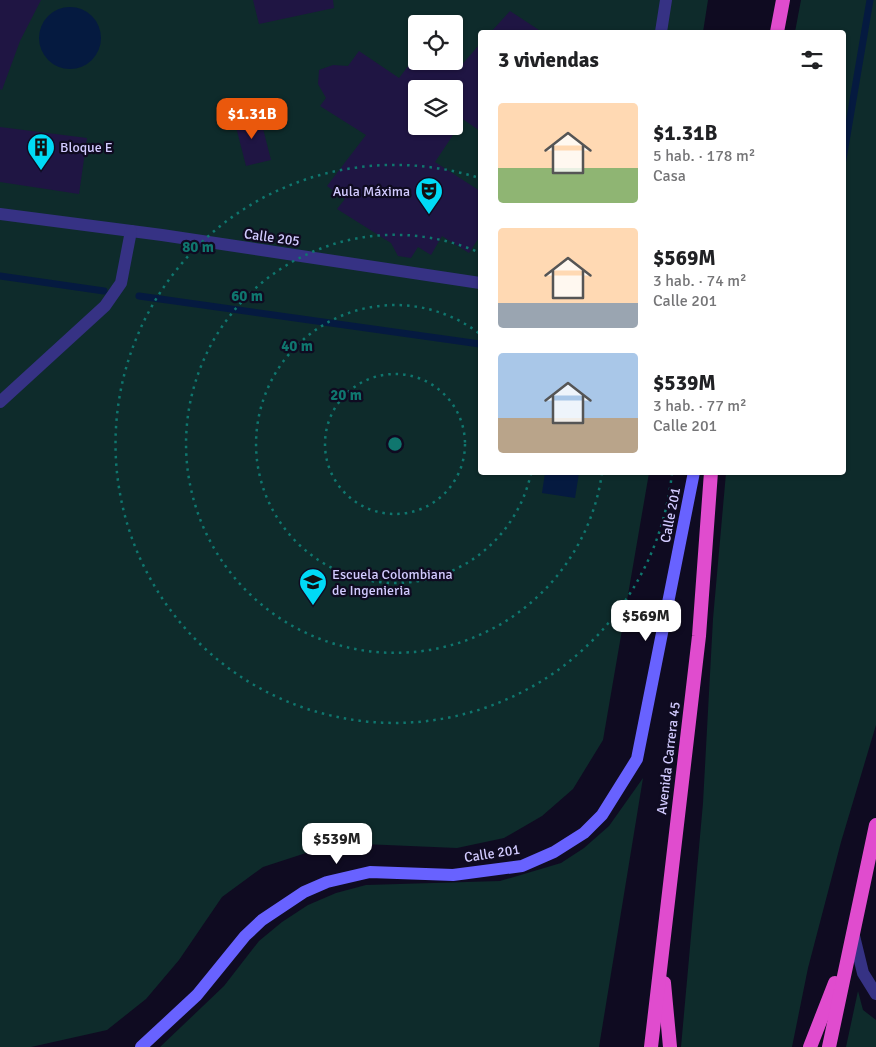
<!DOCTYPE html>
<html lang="es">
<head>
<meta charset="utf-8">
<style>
	body { margin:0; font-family:Signika,sans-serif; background:#f2f2f2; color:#202124; height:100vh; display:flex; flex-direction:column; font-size:19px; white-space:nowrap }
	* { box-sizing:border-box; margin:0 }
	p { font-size:16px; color:#757577 }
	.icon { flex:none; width:28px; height:28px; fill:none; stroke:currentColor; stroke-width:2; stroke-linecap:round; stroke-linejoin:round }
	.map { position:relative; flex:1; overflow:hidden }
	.panel { position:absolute; left:478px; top:30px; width:368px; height:445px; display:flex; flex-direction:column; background:#fff; border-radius:5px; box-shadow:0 1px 4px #0004 }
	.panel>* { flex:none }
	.controls { position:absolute; left:408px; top:15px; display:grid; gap:10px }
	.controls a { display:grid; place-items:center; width:55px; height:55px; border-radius:5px; background:#fff; box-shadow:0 1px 4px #0004; font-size:25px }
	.price { position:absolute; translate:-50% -42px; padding:0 11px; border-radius:10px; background:#fff; color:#222; font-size:16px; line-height:32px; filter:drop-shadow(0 1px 2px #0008) }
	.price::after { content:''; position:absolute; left:50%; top:30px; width:15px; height:11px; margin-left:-8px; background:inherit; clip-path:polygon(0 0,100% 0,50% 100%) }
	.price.active { background:#ea580c; color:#fff }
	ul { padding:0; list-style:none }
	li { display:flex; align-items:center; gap:15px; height:125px; padding:0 20px }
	li span { display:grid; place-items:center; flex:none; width:140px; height:100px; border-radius:5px; color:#555 }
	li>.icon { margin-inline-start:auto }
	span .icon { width:60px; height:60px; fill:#fffc; stroke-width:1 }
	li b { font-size:21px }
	h2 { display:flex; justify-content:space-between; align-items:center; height:60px; padding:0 20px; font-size:21px }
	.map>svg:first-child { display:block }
	.green { fill:#0e2b2b; fill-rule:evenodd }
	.water { fill:#051a40 }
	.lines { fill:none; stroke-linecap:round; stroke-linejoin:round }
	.stream { stroke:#051a40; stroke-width:7 }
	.building { fill:#1f1543 }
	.service { stroke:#363284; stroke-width:12 }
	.secondary { stroke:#6862ff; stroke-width:12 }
	.trunk { stroke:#e04cce; stroke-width:14 }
	.ring { fill:none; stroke:#0f766e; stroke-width:2.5; stroke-dasharray:2.5 5 }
	.labels { text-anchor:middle; stroke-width:4.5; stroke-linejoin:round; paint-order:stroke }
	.poi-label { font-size:14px; fill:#d2cbff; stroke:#0f0b21; text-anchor:start }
	.street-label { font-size:14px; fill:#d2cbff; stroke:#0f0b21 }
	.centre { fill:#0f766e; stroke:#0f0b21; stroke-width:2.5 }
	.ring-label { font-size:15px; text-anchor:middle; font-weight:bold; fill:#0f766e; stroke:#0f0b21; stroke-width:4.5; stroke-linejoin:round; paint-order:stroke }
</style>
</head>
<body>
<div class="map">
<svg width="876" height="1047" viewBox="0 0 876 1047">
	<rect width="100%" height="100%" fill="#0f0b21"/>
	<g class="green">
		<path d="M 0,0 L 708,0 L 703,32 L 480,32 L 480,472 L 649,473 L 603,740 L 573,789 L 542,816 L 504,838 L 457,848 L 363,844 L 309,852 L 263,867 L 222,897 L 179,960 L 146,999 L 107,1030 L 31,1047 L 0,1047 ZM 416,24 L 454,24 L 454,61 L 416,61 ZM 416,89 L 454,89 L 454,126 L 416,126 Z"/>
		<polygon points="801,0 876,0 876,725 841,842 808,968 792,1047 681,1047 703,803 713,619 726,473 842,472 842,32 795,32"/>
		<polygon points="643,778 599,1047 160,1047 224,986 259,941 282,922 308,905 336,893 366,885 500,881 561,863 584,848 609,826"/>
		<polygon points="858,991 863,1010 876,1020 876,1047 846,1047"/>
	</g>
	<g class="water">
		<circle cx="70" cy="38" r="31"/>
		<polygon points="545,473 579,473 575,498 542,493"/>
	</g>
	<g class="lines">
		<g class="stream">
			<polyline points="842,165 870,0"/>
			<polyline points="0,276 104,291"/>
			<polyline points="139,296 480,344"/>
		</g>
	</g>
	<g class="building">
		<polygon points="0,0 41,0 20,41 2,90 0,89"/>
		<polygon points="253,0 333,0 334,8 259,24"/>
		<polygon points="510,11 542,32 491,32"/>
		<polygon points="480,44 480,131 454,113 454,89 416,89 416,126 459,126 435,162 480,191 480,236 469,253 442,236 431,255 418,247 411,258 398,256 391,243 337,209 345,199 327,186 366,135 320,106 326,98 318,84 319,70 333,65 348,66 359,51 399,78 416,56 416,62 448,61 459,68"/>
		<polygon points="259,113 271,160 246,166 234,119"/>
		<polygon points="0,127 87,138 79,194 0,182"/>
	</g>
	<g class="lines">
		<g class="service">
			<polyline points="661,32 666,0"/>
			<polyline points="0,214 162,235 480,283"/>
			<polyline points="0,402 105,306 121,283 131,231"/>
			<polyline points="853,932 863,973 876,994"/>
		</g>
		<polyline class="secondary" points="141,1047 197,995 245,936 262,920 304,892 327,882 370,872 453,875 522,866 554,852 584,833 602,815 637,759 694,472"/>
		<g class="trunk">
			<polyline points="777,32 783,0"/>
			<polyline points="664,983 670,1047"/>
			<polyline points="651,1047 699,636 711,472"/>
			<polyline points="810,1047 835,983"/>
			<polyline points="829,1047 876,825"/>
		</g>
	</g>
	<g class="ring">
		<circle cx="395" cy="444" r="70"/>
		<path d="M531 473A139 139 0 1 1 480 334"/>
		<path d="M602 473A209 209 0 1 1 478 252"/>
		<path d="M672 473A279 279 0 1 1 479 178"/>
	</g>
	<defs>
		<g id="building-pin" transform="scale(1.4375)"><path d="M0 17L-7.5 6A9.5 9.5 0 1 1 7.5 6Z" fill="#00daf6" stroke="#0f0b21"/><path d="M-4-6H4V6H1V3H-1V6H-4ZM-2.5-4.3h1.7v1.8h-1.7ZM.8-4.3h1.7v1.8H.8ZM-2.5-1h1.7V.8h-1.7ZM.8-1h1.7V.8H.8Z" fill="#111"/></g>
		<g id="theatre-pin" transform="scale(1.4375)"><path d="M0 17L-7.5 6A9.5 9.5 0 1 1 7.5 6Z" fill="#00daf6" stroke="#0f0b21"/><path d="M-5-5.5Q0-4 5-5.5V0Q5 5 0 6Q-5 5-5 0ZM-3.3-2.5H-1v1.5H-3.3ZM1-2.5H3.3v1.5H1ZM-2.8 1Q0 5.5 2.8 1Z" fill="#111"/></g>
		<g id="university-pin" transform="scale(1.4375)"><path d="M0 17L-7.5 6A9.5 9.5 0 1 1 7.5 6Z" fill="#00daf6" stroke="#0f0b21"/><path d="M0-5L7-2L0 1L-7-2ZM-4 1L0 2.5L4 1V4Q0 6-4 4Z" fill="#111"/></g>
	</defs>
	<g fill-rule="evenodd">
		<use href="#building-pin" x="41" y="147"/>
		<use href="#theatre-pin" x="429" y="191"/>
		<use href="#university-pin" x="313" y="582"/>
	</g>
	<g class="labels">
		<g class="poi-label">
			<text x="60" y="152">Bloque E</text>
			<text x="410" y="196" text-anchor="end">Aula Máxima</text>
			<text x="332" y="579">Escuela Colombiana<tspan x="332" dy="16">de Ingenieria</tspan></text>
		</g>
		<g class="street-label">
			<text transform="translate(272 237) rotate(8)" y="5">Calle 205</text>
			<text transform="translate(670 515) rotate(-79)" y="5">Calle 201</text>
			<text transform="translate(668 758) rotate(-83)" y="5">Avenida Carrera 45</text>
			<text transform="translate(492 853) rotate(-9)" y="5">Calle 201</text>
		</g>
	</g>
	<circle cx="395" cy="444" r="8" class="centre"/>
	<g class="ring-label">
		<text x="198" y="252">80 m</text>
		<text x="247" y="301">60 m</text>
		<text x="297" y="351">40 m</text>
		<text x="346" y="400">20 m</text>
	</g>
</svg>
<div class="controls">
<a><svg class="icon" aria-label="locate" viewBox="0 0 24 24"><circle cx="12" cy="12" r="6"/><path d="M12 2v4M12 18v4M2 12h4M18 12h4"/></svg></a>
<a><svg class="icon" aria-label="layers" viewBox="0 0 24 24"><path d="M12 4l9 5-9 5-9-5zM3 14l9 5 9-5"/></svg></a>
</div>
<b class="price active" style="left:252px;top:140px">$1.31B</b>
<b class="price" style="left:646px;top:642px">$569M</b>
<b class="price" style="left:337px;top:865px">$539M</b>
<section class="panel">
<h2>3 viviendas<svg class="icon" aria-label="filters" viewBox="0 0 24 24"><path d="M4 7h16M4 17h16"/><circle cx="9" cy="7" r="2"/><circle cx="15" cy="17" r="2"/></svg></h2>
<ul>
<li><span style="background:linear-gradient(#ffd9b3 65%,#8fb573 0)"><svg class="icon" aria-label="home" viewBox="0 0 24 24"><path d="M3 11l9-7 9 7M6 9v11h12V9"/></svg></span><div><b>$1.31B</b><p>5 hab. · 178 m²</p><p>Casa</p></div></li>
<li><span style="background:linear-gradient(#ffd9b3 75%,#9aa5b1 0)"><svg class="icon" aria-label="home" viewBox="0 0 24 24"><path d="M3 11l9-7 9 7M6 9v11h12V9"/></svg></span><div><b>$569M</b><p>3 hab. · 74 m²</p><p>Calle 201</p></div></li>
<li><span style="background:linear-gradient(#a9c7e8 65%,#b9a48a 0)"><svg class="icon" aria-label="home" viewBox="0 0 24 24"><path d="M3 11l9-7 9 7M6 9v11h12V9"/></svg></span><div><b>$539M</b><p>3 hab. · 77 m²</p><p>Calle 201</p></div></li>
</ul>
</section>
</div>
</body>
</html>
